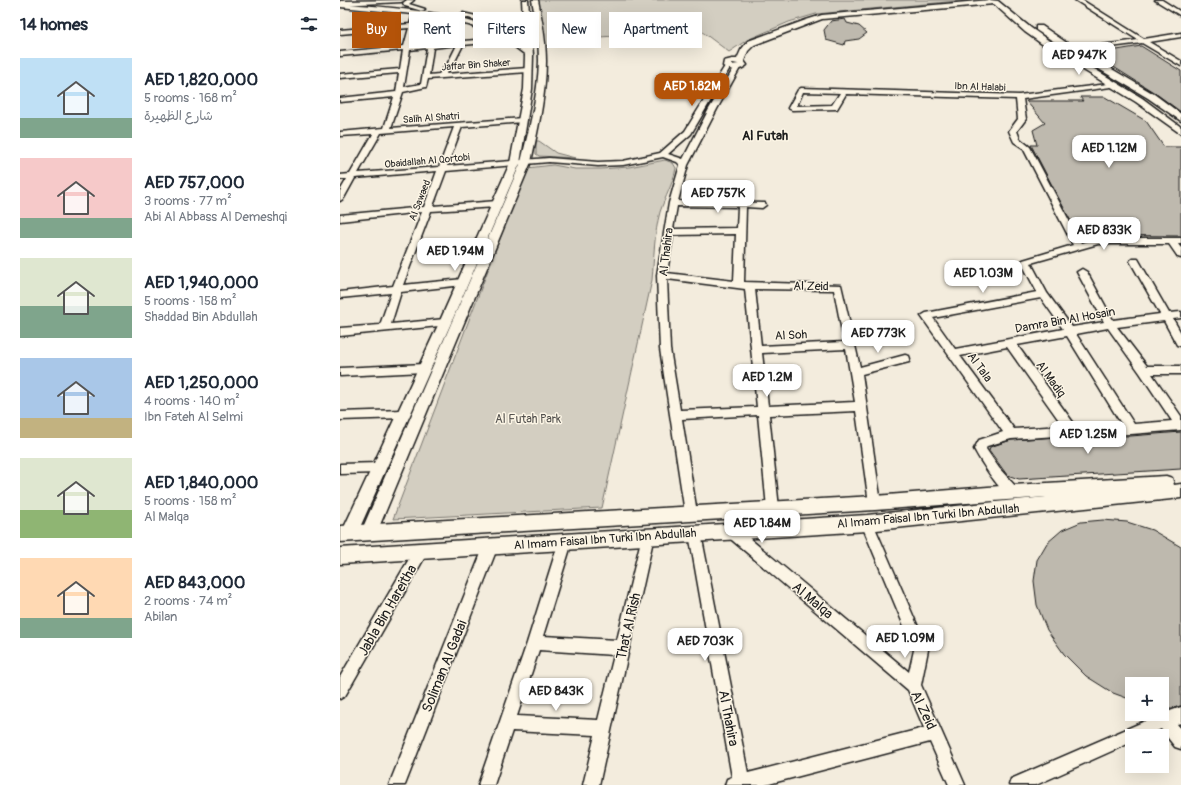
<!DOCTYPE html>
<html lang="en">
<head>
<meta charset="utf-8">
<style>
	body { margin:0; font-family:Pangolin,"Playpen Sans Arabic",sans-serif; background:#f2f2f3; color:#1f2937; height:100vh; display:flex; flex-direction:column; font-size:15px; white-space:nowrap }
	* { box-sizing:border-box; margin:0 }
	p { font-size:13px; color:#747a83 }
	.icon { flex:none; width:22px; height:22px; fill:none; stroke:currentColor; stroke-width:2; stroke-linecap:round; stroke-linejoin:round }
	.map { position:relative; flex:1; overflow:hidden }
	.drawer { display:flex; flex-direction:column; background:#fff; width:340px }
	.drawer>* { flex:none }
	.banner { position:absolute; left:12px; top:12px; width:380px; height:36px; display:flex; gap:8px }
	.fabs { position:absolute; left:785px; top:677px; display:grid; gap:8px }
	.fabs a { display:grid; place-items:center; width:44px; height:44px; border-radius:0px; background:#fff; box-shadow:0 4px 16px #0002; font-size:20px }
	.price { position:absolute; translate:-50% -34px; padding:0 9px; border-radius:8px; background:#fff; color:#222; font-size:13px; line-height:26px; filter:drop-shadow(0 1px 2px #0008) }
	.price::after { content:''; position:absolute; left:50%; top:24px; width:12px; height:9px; margin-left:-6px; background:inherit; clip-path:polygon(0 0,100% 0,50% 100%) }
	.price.selected { background:#b45309; color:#fff }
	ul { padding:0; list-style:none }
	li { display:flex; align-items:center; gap:12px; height:100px; padding:0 20px }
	li span { display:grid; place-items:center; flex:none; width:112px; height:80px; border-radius:0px; color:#555 }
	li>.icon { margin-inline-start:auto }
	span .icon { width:48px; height:48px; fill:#fffc; stroke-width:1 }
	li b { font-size:17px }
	h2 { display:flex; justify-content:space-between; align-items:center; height:48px; padding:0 20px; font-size:17px }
	.pill { padding:0 14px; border-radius:0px; background:#fff; box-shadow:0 4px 16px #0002; font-size:14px; line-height:36px }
	.pill.selected { background:#b45309; color:#fff }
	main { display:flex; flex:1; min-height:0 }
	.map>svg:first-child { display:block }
	.green { fill:#d3cec1; stroke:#78756e }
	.building { fill:#beb9ae; stroke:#1c1c1c }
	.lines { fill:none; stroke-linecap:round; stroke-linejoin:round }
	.minor-casing { stroke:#1c1c1c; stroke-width:3 }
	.tertiary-casing { stroke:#1c1c1c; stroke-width:3 }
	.secondary-casing { stroke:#1c1c1c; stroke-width:3 }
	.minor { fill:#fcf5e5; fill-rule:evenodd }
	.tertiary { fill:#fcf5e5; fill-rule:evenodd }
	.secondary { fill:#fcf5e5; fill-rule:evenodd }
	.labels { text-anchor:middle; stroke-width:3; stroke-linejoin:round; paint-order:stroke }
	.far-street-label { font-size:10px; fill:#1c1c1c; stroke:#fcf5e5 }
	.street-label { font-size:12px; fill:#1c1c1c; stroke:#fcf5e5 }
	.park-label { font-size:12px; fill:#53514e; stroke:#fcf5e5 }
	.far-district-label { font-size:13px; font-weight:bold; fill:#1c1c1c; stroke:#fcf5e5 }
	.near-street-label { font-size:14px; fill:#1c1c1c; stroke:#fcf5e5 }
</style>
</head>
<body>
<main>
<section class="drawer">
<h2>14 homes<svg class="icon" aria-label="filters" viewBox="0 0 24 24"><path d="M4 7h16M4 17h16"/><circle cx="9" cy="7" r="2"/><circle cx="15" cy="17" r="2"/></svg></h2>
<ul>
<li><span style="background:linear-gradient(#bfe0f5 75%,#7fa58c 0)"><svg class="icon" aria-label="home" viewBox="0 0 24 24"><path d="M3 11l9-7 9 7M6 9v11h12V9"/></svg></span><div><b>AED 1,820,000</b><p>5 rooms · 168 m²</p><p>شارع الظهيرة</p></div></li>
<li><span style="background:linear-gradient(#f6c9c9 75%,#7fa58c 0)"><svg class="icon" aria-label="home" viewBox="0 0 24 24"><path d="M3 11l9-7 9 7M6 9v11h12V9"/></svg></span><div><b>AED 757,000</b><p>3 rooms · 77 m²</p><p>Abi Al Abbass Al Demeshqi</p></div></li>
<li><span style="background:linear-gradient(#dfe7d0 60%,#7fa58c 0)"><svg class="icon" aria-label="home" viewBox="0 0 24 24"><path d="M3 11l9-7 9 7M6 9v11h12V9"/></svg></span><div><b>AED 1,940,000</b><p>5 rooms · 158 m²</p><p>Shaddad Bin Abdullah</p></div></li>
<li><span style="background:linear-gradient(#a9c7e8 75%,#c2b280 0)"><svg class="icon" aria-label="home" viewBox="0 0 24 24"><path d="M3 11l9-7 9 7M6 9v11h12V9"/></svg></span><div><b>AED 1,250,000</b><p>4 rooms · 140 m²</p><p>Ibn Fateh Al Selmi</p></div></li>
<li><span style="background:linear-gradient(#dfe7d0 65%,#8fb573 0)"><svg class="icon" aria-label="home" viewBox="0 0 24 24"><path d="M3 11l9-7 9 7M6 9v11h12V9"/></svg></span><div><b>AED 1,840,000</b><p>5 rooms · 158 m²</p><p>Al Malqa</p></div></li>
<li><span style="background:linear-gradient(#ffd9b3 75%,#7fa58c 0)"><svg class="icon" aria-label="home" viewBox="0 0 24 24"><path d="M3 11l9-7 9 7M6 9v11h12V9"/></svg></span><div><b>AED 843,000</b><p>2 rooms · 74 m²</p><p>Abilan</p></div></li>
</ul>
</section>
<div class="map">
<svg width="841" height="785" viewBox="0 0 841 785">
	<rect width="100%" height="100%" fill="#f3ecdd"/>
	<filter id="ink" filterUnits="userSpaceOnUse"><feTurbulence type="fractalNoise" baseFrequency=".025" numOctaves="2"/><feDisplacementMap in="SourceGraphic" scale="8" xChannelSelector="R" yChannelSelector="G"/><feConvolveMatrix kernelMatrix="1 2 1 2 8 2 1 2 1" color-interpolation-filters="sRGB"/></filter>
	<g filter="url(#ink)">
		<g class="green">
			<polygon points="195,0 629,0 476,14 449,22 407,40 389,52 361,31 225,39 202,47"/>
			<polygon points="196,141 199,141 216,153 235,158 199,156 196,154"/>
			<path d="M 325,160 L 333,163 L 336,168 C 333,184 325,197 320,212 C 314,234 314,258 312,280 L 262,508 L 53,519 L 187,168 L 213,165 L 235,169 L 261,169 L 289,167 Z"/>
		</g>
		<g class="building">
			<polygon points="505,19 507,23 519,26 527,33 519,39 505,41 504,45 486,40 484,30 491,21"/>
			<polygon points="801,46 841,71 841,112 815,93 753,54"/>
			<polygon points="740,97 765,97 806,121 824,147 841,147 841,236 738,235 691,145 697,145 693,130 705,123 686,101 743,101"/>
			<polygon points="841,432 841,469 679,479 667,475 649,450 650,447 671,440 732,436 791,436"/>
			<polygon points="763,520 787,522 812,530 841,547 841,706 832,708 822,707 822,684 792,684 792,700 773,693 746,676 724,654 707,630 697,605 694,581 697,560 707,543 722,530 741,522"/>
		</g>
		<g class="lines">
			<g class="minor-casing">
				<g id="minor">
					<polygon points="67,0 74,0 69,4 85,9 82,11 65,6 63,3"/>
					<polygon points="735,0 742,0 804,39 841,33 841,37 809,42 841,61 841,66 802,43 732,52 731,51 734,49 798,40"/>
					<polygon points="815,0 822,0 841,12 841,16"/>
					<path d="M 0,3 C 55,9 153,11 192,55 L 187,56 L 167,41 L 123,45 L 114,63 L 106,74 L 188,68 L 191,70 L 188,72 L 88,79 L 86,87 L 63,92 L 51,128 L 183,118 L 187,120 L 183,122 L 122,127 L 107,166 L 209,158 L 258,162 L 283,161 L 320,153 L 345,131 L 385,66 L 390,65 L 391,66 L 351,134 L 328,154 L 343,159 L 369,109 L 394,68 L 399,67 L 400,68 L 377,109 L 348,165 L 338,201 L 425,203 L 426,205 L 422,208 L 406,207 L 404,282 L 501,285 L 520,367 L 565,355 L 569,356 L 570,359 L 569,362 L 522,374 L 541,503 L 539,507 L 535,508 L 531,507 L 529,503 L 516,411 L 429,415 L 439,508 L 437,512 L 433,514 L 429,512 L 427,508 L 418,415 L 342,419 L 357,513 L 355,517 L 351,519 L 347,517 L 345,513 L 320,349 L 317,275 L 329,203 L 340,165 L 337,162 L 323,157 L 283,165 L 258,166 L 209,162 L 106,171 L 93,206 L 157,201 L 161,204 L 157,207 L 91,211 L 63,285 L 123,279 L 128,282 L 123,285 L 61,292 L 51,324 L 105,319 L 110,323 L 109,325 L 0,336 L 0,328 L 40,325 L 51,293 L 0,298 L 0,292 L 53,286 L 82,212 L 0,221 L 0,215 L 84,207 L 97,171 L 15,178 L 4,198 L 0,201 L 0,191 L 7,179 L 0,179 L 0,175 L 10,174 L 33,134 L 0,136 L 0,132 L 44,128 L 54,97 L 0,102 L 0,98 L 56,92 L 59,73 L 0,78 L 0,74 L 60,69 L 63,50 L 0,56 L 0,52 L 64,46 L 69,28 L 0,34 L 0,30 L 70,24 L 73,14 L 0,7 ZM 79,15 L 129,25 L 161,38 L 98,43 L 93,27 L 76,26 ZM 75,30 L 88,30 L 92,44 L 71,46 ZM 117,45 L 108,63 L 99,74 L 89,75 L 93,48 ZM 87,48 L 81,84 L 64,87 L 70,50 ZM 114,127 L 99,167 L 18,173 L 41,133 ZM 337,206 L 398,207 L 397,228 L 333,229 ZM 396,234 L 394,281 L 327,273 L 333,235 ZM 327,279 L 405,289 L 417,407 L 340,410 L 330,349 ZM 415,289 L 494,290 L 504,342 L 421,346 ZM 506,349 L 515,402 L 428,406 L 422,353 Z"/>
					<path d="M 123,13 L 162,22 L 187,22 L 190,24 C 176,33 137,20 121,16 L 121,14 Z"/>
					<path d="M 776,83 L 778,84 L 778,86 L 683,99 L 686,119 L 677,131 L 680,139 L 690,147 L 741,243 L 758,238 L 841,238 L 841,244 L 838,244 L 841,248 L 841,258 L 838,257 L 829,244 L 758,244 L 691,263 L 707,293 L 732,327 L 764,322 L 737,272 L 742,269 L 747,272 L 773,320 L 820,314 L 790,261 L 792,259 L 798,259 L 829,313 L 841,312 L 841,318 L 833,319 L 841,333 L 841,346 L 837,345 L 824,321 L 777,327 L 807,366 L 841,366 L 841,374 L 812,374 L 841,416 L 841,430 L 791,434 L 732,435 L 671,439 L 647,446 L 646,449 L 659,468 L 677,488 L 679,492 L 677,496 C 674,497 671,498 668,495 C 657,487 641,462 634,449 L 639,440 L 663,432 L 581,316 L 586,313 L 697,292 L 681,262 L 683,260 L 733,245 L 683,148 L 674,142 L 669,131 L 678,119 L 676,99 L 506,94 L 497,109 L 452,110 L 448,108 L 458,90 L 461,88 L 679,95 ZM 463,92 L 500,93 L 492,105 L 457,106 ZM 701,298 L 723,329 L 615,349 L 593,318 ZM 768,328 L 800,373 L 832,421 L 794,424 L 736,334 ZM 727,336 L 782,425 L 735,425 L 677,345 ZM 667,347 L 723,426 L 674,429 L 620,356 Z"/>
					<polygon points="84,364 88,365 89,368 88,371 84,372 0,376 0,368"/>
					<polygon points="63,410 67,411 69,414 67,417 63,418 0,420 0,412"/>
					<polygon points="39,463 43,464 45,468 43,472 39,473 0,474 0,464"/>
					<polygon points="527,517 532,519 533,523 588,650 581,685 625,785 609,785 590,742 425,785 385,785 387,779 392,777 349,534 350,530 355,528 360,530 361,534 408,773 584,728 568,690 386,535 385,531 386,527 391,525 396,527 569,672 574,650 521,523 522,519"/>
					<path d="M 308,530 L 313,532 L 314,536 L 259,785 L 243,785 L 255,735 L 172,731 L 154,785 L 138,785 L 187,643 L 220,538 L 225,536 L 230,538 L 232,542 L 203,636 L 277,640 L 302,536 L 303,532 ZM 199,650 L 274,655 L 258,720 L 177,716 Z"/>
					<polygon points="151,540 156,542 158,546 65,785 49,785 144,546 146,542"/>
					<polygon points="81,545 86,547 88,551 86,555 5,696 0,699 0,677 76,547"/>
					<polygon points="841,707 841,723 837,724 841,729 841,749 835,747 821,729 806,736 792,736 792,742 696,785 669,785 671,779 819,715"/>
				</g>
			</g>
			<g class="tertiary-casing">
				<g id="tertiary">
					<polygon points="182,0 188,0 193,55 192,89 180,163 111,323 17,534 14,539 9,541 4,539 1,534 99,323 170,163 184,89 185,55"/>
					<path d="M 192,0 L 198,0 C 202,20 206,41 206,61 C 206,95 198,129 191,162 L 37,532 L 34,537 L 29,539 L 24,537 L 21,532 L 181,162 C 189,129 198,96 199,61 C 199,41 196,20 192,0 Z"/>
					<path d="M 650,0 L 658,1 L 691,28 L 715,45 L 802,98 L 841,127 L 841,134 L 796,102 L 709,49 L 685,32 L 654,4 L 482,19 L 414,45 L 408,51 L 404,61 L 407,65 C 400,71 391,71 383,66 L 384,61 L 392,59 L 397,59 L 401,50 L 408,41 L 466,20 L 482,15 ZM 393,63 L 398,64 L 399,64 L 391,65 Z"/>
					<polygon points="696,26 702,26 743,54 739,56 736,56 696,30"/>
					<polygon points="759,65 765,65 814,94 841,114 841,121 808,98 759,69"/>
				</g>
			</g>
			<g class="secondary-casing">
				<g id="secondary">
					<polygon points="65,0 61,2 0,5 0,1"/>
					<polygon points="826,476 832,478 834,485 841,484 841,498 527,531 0,564 0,548 527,515 706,497 535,510 0,542 0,526 535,496 673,485"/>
				</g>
			</g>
			<use href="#minor" class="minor"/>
			<use href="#tertiary" class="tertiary"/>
			<use href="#secondary" class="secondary"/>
		</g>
	</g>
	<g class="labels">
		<g class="far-street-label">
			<text transform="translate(136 64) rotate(-4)" y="4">Jaffar Bin Shaker</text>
			<text transform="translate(640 86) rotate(2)" y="4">Ibn Al Halabi</text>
			<text transform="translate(91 117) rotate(-4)" y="4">Salih Al Shatri</text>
			<text transform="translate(87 160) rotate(-5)" y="4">Obaidallah Al Qortobi</text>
			<text transform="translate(79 200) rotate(-69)" y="4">Al Sawaed</text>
		</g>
		<g class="street-label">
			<text transform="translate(326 252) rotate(-83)" y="4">Al Thahira</text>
			<text transform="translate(471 286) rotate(1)" y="4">Al Zeid</text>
			<text transform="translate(725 320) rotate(-10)" y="4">Damra Bin Al Hosain</text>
			<text transform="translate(451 335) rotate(-3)" y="4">Al Soh</text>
			<text transform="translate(640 367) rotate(54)" y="4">Al Tala</text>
			<text transform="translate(711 379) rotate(54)" y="4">Al Madiq</text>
			<text transform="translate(588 516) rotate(-5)" y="4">Al Imam Faisal Ibn Turki Ibn Abdullah</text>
			<text transform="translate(265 539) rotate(-4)" y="4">Al Imam Faisal Ibn Turki Ibn Abdullah</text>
		</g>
		<g class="park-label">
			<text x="188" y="423">Al Futah Park</text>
		</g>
		<g class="far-district-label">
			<text x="425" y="140">Al Futah</text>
		</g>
		<g class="near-street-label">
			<text transform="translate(473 600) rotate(40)" y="5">Al Malqa</text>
			<text transform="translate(47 610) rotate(-60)" y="5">Jabla Bin Hareitha</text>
			<text transform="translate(288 626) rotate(-77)" y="5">That Al Rish</text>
			<text transform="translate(104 666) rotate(-68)" y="5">Soliman Al Gadai</text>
			<text transform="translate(584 710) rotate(65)" y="5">Al Zeid</text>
			<text transform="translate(389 718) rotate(79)" y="5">Al Thahira</text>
		</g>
	</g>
</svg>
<div class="fabs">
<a>+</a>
<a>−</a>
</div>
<b class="price" style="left:739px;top:76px">AED 947K</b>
<b class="price selected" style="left:352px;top:107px">AED 1.82M</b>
<b class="price" style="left:769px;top:169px">AED 1.12M</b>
<b class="price" style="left:378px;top:214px">AED 757K</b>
<b class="price" style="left:764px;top:251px">AED 833K</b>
<b class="price" style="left:115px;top:272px">AED 1.94M</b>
<b class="price" style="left:643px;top:294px">AED 1.03M</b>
<b class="price" style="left:538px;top:354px">AED 773K</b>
<b class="price" style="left:427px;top:398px">AED 1.2M</b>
<b class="price" style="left:748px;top:455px">AED 1.25M</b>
<b class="price" style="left:422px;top:544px">AED 1.84M</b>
<b class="price" style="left:565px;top:659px">AED 1.09M</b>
<b class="price" style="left:365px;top:662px">AED 703K</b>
<b class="price" style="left:216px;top:712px">AED 843K</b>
<div class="banner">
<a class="pill selected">Buy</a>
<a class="pill">Rent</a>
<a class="pill">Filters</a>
<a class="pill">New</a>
<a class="pill">Apartment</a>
</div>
</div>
</main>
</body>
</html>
